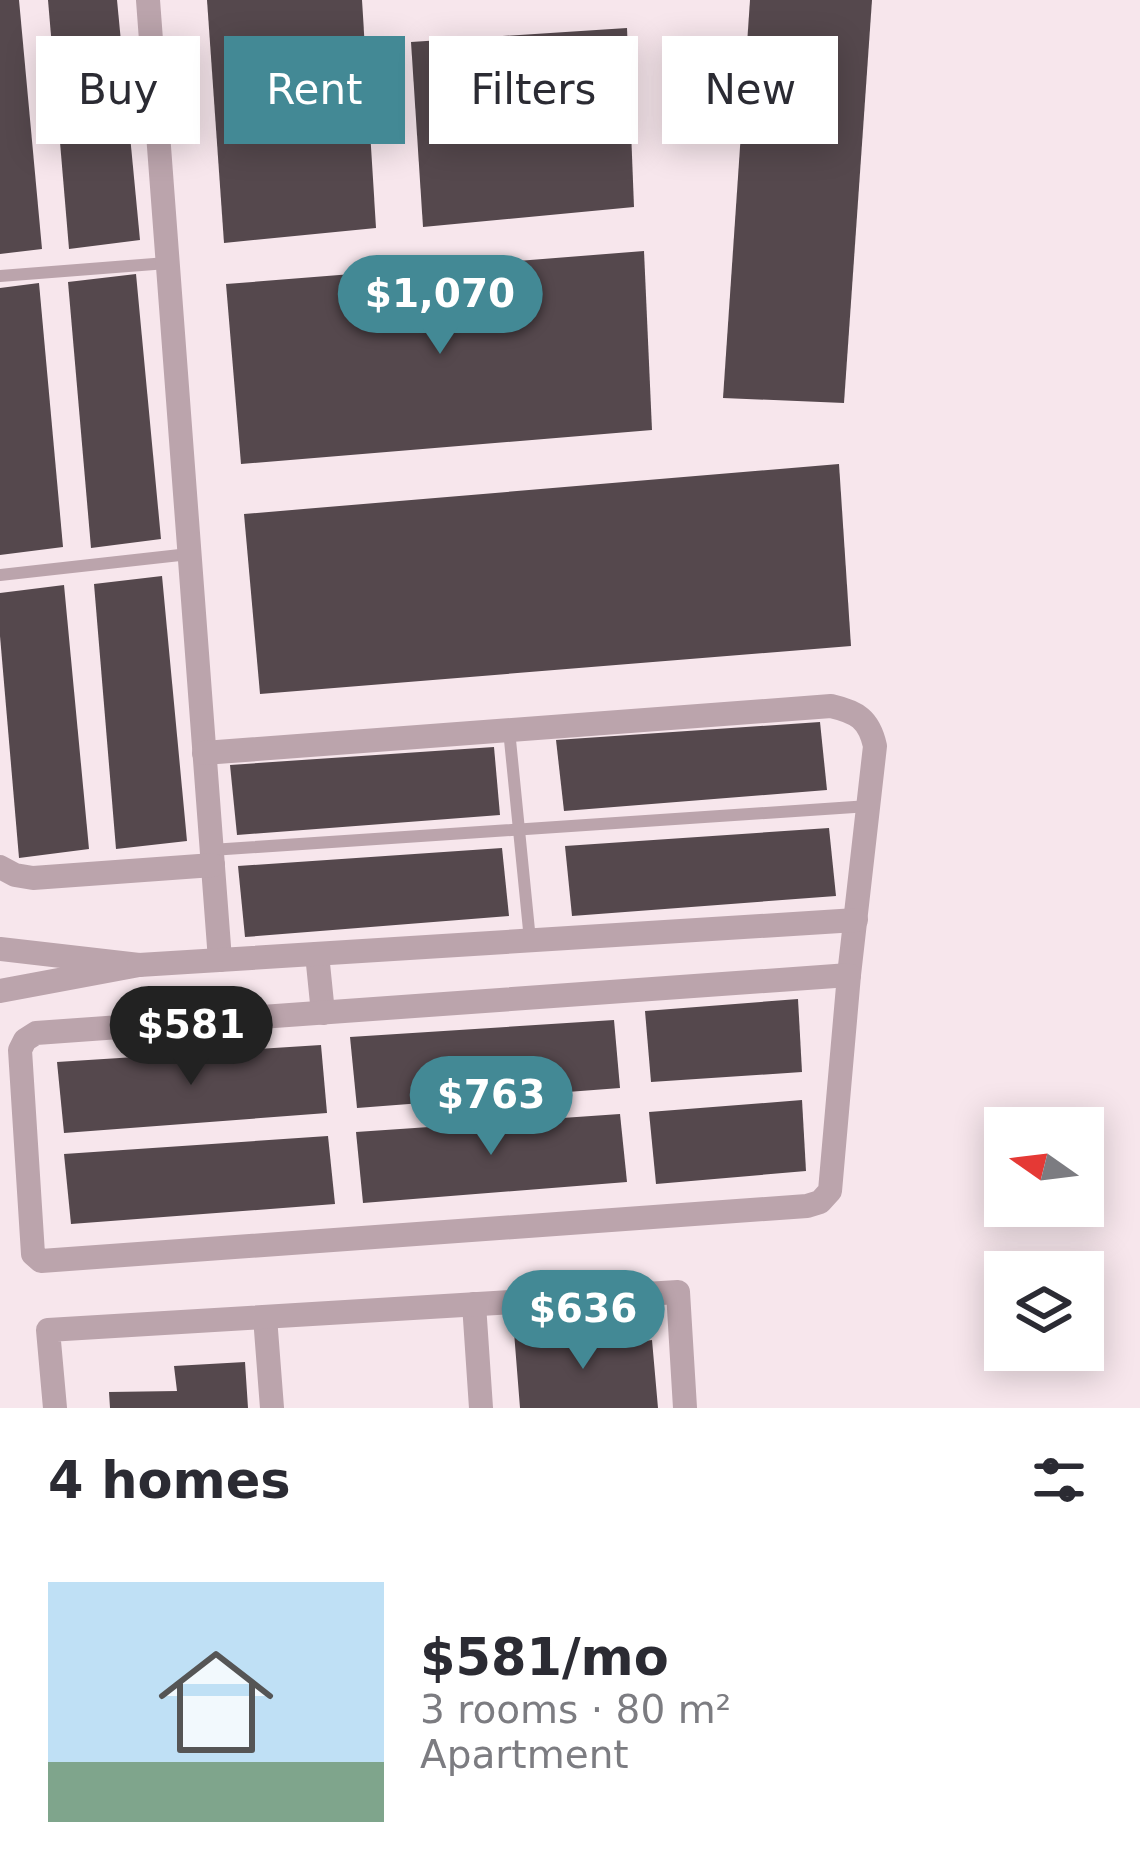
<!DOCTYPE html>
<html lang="en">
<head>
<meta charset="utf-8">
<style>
	body { margin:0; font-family:"DejaVu Sans",sans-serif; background:#f2f2f3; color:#2b2b33; height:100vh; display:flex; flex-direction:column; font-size:45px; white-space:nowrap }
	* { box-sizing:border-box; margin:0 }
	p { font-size:39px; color:#7c7c81 }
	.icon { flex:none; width:66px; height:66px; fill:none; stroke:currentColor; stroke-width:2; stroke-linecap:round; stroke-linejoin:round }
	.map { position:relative; height:1408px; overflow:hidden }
	.details { display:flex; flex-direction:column; background:#fff; flex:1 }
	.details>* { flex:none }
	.banner { position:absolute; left:36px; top:36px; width:1068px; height:108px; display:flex; gap:24px }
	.needle { width:78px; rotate:284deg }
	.fabs { position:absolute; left:984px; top:1107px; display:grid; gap:24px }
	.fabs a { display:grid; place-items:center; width:120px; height:120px; border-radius:0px; background:#fff; box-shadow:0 6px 30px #0003; font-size:60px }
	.price { position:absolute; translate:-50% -102px; padding:0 27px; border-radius:42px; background:#438995; color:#fff; font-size:39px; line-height:78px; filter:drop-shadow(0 3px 6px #0008) }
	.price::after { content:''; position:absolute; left:50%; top:72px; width:36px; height:27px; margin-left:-18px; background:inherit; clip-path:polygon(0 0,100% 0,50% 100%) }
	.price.current { background:#222; color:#fff }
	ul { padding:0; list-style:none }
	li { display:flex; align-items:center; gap:36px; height:300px; padding:0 48px }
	li span { display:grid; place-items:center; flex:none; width:336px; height:240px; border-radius:0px; color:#555 }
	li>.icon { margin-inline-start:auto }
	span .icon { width:144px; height:144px; fill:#fffc; stroke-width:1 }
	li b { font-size:51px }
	h2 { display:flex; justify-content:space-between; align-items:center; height:144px; padding:0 48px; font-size:51px }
	.pill { padding:0 42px; border-radius:0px; background:#fff; box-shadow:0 6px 30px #0003; font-size:42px; line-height:108px }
	.pill.current { background:#438995; color:#fff }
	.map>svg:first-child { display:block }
	.building { fill:#55484d }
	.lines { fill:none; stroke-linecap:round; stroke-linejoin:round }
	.lane { stroke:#bba4ac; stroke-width:12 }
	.street { stroke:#bba4ac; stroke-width:24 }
</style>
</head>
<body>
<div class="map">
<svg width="1140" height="1408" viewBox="0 0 1140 1408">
	<rect width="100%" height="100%" fill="#f7e6ec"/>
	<g class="building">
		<polygon points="0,0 19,0 42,249 0,254"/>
		<polygon points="48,0 117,0 140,240 69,249"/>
		<polygon points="207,0 362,0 376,228 224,243"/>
		<polygon points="750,0 872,0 844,403 723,398"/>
		<polygon points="627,28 634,207 423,227 411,42"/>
		<polygon points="644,251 652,430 241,464 226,284"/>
		<polygon points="136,274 161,539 91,548 68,282"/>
		<polygon points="39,283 63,547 0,555 0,288"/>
		<polygon points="839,464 851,646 260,694 244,514"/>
		<polygon points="162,576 187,841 116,849 94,584"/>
		<polygon points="64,585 89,849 19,858 0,636 0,593"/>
		<polygon points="820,722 827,790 564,811 556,740"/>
		<polygon points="494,747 500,815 237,835 230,765"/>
		<polygon points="829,828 836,896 572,916 565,846"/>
		<polygon points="502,848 509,916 245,937 238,866"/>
		<polygon points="798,999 802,1072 651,1082 645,1011"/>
		<polygon points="614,1020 620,1088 357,1108 350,1037"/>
		<polygon points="321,1045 327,1113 64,1133 57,1062"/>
		<polygon points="802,1100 806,1171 656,1184 649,1112"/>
		<polygon points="620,1114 627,1182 363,1203 356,1132"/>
		<polygon points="328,1136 335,1204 71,1224 64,1154"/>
		<polygon points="584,1324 586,1349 652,1340 658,1408 520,1408 514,1332"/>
		<polygon points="245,1362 248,1408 110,1408 109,1392 177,1391 174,1366"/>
	</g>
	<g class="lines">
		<g class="lane">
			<polyline points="0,276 167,263"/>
			<polyline points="0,575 189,554"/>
			<polyline points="509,730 530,940"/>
			<polyline points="211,850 869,806"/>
		</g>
		<g class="street">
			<polyline points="148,0 220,960"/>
			<path d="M 204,753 L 831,706 C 857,712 869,719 875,746 L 849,975"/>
			<polyline points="0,867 15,875 33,878 213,865"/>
			<polyline points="0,949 139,965 0,991"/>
			<polyline points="317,954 323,1013"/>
			<polyline points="139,965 856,920"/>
			<polygon points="849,975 830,1191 820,1202 807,1206 41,1261 33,1254 20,1050 25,1040 36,1033"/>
			<polyline points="474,1304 481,1408"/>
			<polyline points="265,1317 272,1408"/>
			<polyline points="55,1408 48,1330 678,1292 685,1408"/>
		</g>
	</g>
</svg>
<div class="fabs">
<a><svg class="needle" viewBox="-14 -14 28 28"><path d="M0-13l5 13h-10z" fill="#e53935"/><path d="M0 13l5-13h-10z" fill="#7c7c81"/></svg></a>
<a><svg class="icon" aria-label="layers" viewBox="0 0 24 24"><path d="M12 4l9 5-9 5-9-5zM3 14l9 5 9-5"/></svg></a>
</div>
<b class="price" style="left:440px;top:357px">$1,070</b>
<b class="price current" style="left:191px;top:1088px">$581</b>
<b class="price" style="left:491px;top:1158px">$763</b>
<b class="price" style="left:583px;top:1372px">$636</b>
<div class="banner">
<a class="pill">Buy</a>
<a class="pill current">Rent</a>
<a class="pill">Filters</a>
<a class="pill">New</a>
</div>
</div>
<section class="details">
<h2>4 homes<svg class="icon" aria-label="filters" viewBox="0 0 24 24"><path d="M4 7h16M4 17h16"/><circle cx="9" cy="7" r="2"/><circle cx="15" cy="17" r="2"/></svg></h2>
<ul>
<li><span style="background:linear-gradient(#bfe0f5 75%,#7fa58c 0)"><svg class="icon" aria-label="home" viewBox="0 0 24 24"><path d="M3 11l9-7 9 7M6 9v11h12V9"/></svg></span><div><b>$581/mo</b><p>3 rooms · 80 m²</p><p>Apartment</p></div></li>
</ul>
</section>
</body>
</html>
